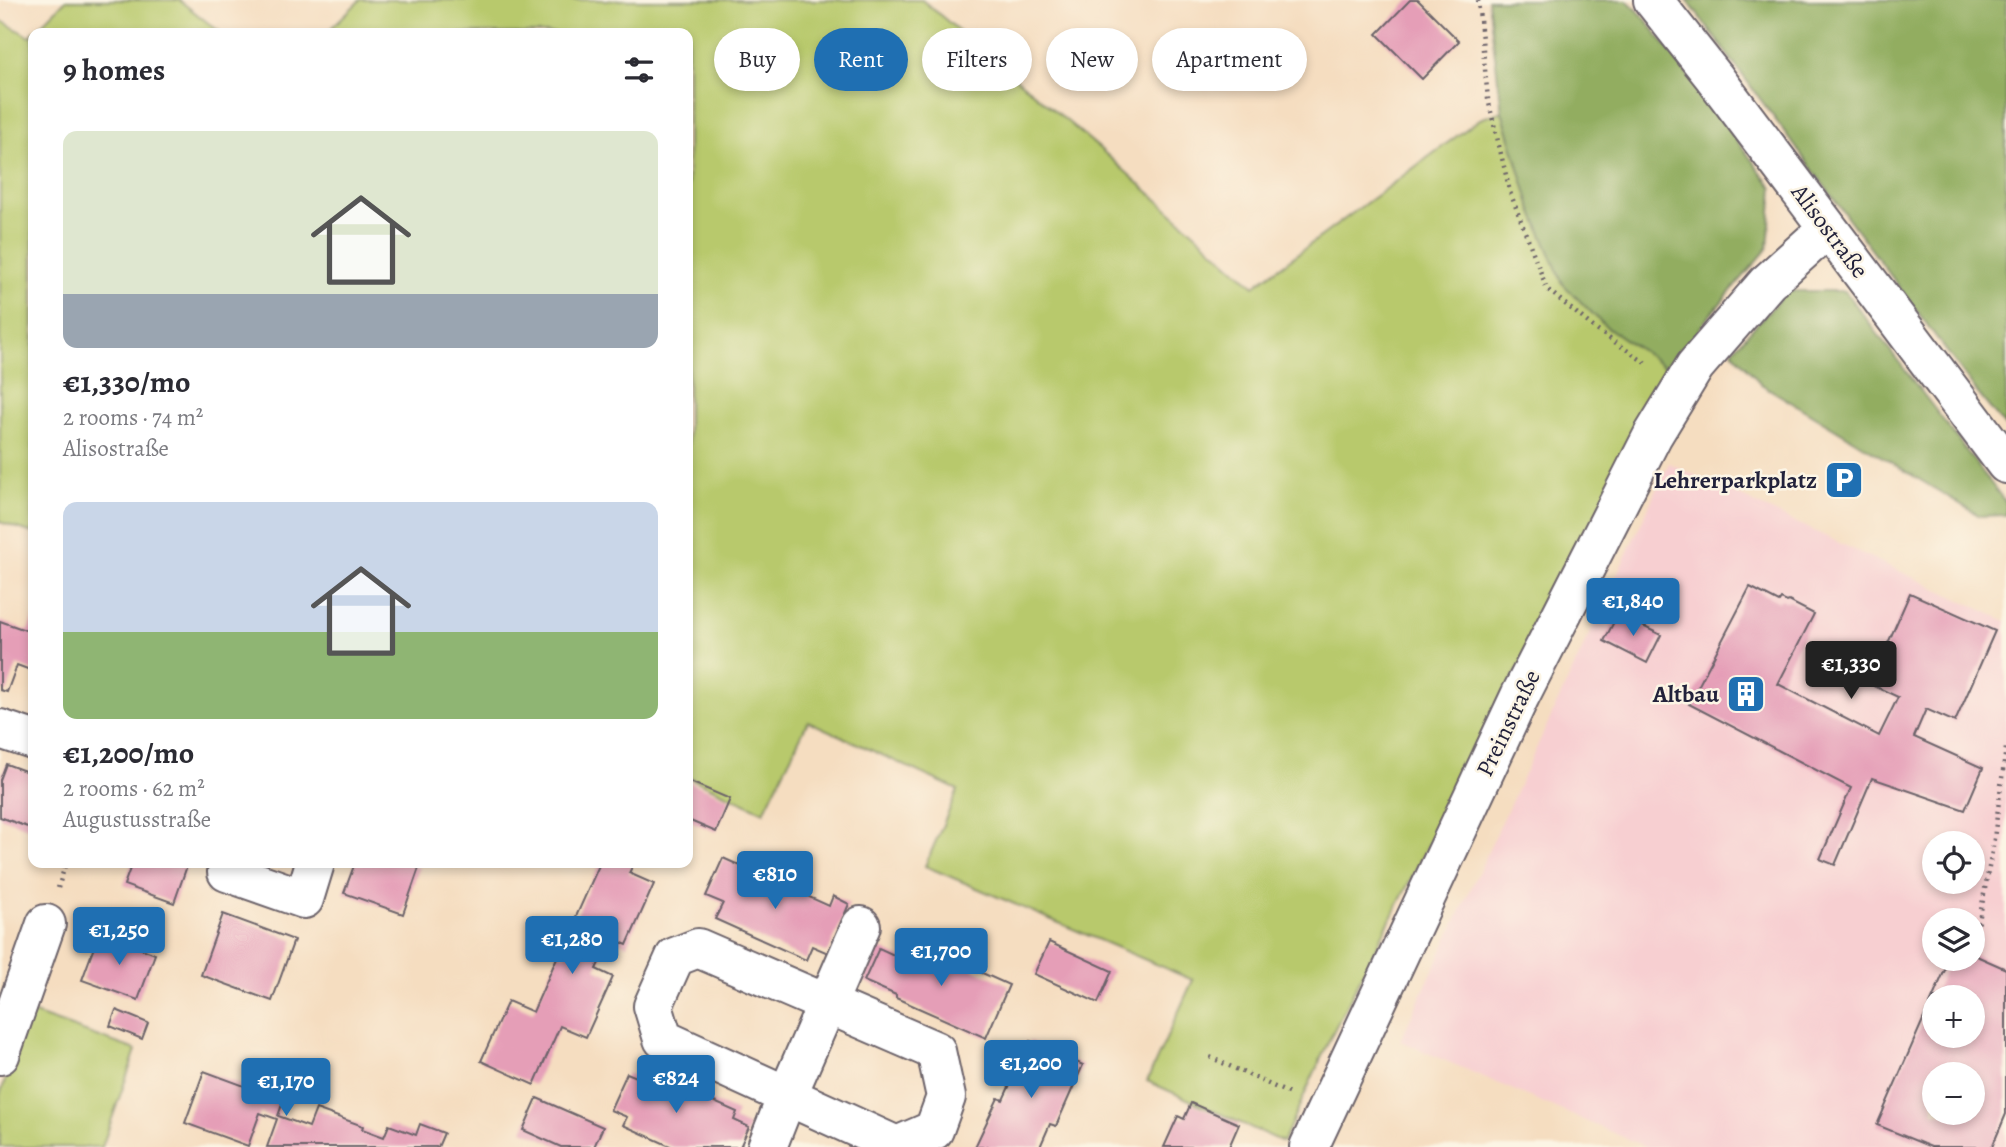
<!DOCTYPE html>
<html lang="en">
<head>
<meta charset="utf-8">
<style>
	body { margin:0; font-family:Alegreya,serif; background:#f7f7f7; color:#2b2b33; height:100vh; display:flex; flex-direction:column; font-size:26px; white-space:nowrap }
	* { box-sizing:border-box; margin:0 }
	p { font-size:23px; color:#7c7c81 }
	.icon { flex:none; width:38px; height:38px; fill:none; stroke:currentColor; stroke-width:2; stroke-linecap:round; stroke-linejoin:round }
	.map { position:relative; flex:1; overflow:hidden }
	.sheet { position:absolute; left:28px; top:28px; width:665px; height:840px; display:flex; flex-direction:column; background:#fff; border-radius:14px; box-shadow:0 4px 10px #0003 }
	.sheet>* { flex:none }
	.banner { position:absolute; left:714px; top:28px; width:665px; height:63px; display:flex; gap:14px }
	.buttons { position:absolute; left:1922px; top:831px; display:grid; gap:14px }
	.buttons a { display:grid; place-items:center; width:63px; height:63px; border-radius:50%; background:#fff; box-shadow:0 4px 10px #0003; font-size:35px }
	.price { position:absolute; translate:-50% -60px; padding:0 16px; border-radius:7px; background:#1f6fb2; color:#fff; font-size:23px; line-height:46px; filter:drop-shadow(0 2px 4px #0008) }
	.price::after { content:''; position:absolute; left:50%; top:42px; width:21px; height:16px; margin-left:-10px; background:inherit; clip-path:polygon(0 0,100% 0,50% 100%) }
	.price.active { background:#222; color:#fff }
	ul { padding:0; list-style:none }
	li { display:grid; align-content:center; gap:14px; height:371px; padding:0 35px }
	li span { display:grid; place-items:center; height:217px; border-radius:14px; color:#555 }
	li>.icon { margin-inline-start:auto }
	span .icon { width:126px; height:126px; fill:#fffc; stroke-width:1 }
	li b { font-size:30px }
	h2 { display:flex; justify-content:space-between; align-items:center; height:84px; padding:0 35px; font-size:30px }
	.tag { padding:0 24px; border-radius:32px; background:#fff; box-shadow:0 4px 10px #0003; font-size:24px; line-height:63px }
	.tag.active { background:#1f6fb2; color:#fff }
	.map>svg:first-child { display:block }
	.built { fill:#f7cfd1; fill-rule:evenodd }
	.green { fill:#b8c96c; stroke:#6d7654; stroke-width:2 }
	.forest { fill:#92ad60; stroke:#5a684e; stroke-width:2 }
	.building { fill:#e59eb7; fill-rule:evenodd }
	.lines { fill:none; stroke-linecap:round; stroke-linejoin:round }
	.minor-casing { stroke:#6c636a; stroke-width:42 }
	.path { stroke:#6c636a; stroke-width:4.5; stroke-dasharray:2 5; stroke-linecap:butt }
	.minor { stroke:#fff; stroke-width:38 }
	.labels { text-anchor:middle; stroke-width:5; stroke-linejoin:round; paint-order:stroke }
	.street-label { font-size:24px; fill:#22223b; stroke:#fcf5e5 }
	.poi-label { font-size:24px; font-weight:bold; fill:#22223b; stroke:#fcf5e5; text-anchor:end }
</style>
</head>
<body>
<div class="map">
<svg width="2006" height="1147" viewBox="0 0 2006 1147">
	<rect width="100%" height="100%" fill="#fcf5e5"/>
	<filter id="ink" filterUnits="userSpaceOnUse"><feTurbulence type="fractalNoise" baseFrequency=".0143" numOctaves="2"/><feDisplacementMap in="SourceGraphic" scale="14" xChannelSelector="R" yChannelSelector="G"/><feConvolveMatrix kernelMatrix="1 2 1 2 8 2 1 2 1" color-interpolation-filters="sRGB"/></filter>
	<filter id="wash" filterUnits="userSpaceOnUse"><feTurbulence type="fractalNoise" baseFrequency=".00686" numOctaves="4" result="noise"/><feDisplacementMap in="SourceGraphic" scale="28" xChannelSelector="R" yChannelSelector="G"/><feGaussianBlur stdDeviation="1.57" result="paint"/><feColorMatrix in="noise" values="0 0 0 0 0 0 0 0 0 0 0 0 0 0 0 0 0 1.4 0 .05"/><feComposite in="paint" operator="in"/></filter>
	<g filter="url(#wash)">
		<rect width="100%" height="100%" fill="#f5ddc0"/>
		<path class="built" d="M 1669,463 L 2006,621 L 2006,1147 L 1646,1147 L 1400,1041 ZM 1934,844 L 1972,844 L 1972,882 L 1934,882 ZM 1934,920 L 1972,920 L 1972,959 L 1934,959 ZM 1934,998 L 1972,998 L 1972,1036 L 1934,1036 ZM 1934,1074 L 1972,1074 L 1972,1113 L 1934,1113 Z"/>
		<g class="green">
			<polygon points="66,0 179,0 221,33 33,33"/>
			<polygon points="360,0 922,0 1098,147 1254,286 1480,119 1502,111 1531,208 1563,284 1603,324 1670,370 1332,1034 1283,1142 1147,1081 1193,980 925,866 958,790 808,721 764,812 688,777 688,33 326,33"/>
			<polygon points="0,20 30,37 33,33 33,533 0,522"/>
			<polygon points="29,1012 136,1050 102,1147 0,1147 0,1095"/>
		</g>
		<g class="forest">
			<polygon points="1488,0 1627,0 1643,16 1773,188 1768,248 1705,321 1670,370 1603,324 1563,284 1531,208 1502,111"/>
			<polygon points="1687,0 2006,0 2006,428 1979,395"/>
			<polygon points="1787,291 1845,291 2006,503 2006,515 1980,516 1761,384 1732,351"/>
		</g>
		<g id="blocks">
			<g class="building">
				<polygon points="1410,0 1418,0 1459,41 1422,79 1377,34"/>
				<polygon points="1750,587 1779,602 1781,599 1787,602 1789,601 1814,614 1778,684 1879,736 1898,697 1870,684 1910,593 1995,631 1955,722 1926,709 1914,737 1983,768 1965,810 1872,778 1835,865 1820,859 1851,788 1689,704"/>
				<polygon points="1618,614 1661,635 1647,663 1604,641"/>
				<polygon points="33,617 33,671 17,665 7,692 0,690 0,621 28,631"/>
				<polygon points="6,764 33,774 33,829 0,817 0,780"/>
				<polygon points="688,781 730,799 716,832 688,820"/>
				<polygon points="723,858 829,906 833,896 849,904 828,953 812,946 806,960 715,919 723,903 706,896"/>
				<polygon points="132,863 188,863 174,903 124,885"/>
				<polygon points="355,863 404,863 419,868 403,914 344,893"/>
				<polygon points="600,863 634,863 629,873 654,884 627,945 611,938 596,969 613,977 586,1037 560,1026 534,1085 481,1061 508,1001 533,1012 559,953 565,955 572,939 578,923 574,921"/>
				<polygon points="223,914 294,940 272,1001 201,975"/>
				<polygon points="122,937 134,942 137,947 155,954 138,1000 82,980 97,939 115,946 117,940"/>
				<polygon points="1049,942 1112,971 1098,1003 1034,974"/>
				<polygon points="920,945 1009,985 986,1038 896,998 896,995 864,981 879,948 911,963"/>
				<path d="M 1972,954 L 2006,969 L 2006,1114 L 1992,1147 L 1931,1147 L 1877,1125 L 1944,972 L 1951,959 L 1972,959 ZM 1934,998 L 1972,998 L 1972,1036 L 1934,1036 ZM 1934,1074 L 1972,1074 L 1972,1113 L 1934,1113 Z"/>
				<polygon points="116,1010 148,1023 142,1039 110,1026"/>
				<polygon points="1030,1041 1083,1065 1056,1126 1050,1124 1040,1147 975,1147 998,1098 1003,1100"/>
				<polygon points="276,1063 294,1070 278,1116 309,1127 316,1109 363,1126 362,1129 384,1137 389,1125 416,1135 420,1124 444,1133 438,1147 267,1147 277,1119 260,1113 248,1146 185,1123 204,1071 266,1094"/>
				<polygon points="647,1072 737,1112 734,1120 749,1127 740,1147 672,1147 623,1125 627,1117 610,1110 627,1073 644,1080"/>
				<polygon points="537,1098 603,1127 594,1147 561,1147 523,1130"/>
				<polygon points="1191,1103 1239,1124 1229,1147 1164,1147 1178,1116 1184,1119"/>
			</g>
		</g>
	</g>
	<g filter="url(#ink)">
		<use href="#blocks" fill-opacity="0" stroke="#6c636a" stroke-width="2"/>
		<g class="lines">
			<g class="minor-casing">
				<g id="minor">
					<polyline points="1653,0 1714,77 2006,464"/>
					<polyline points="0,729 33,740"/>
					<polyline points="230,863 227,872 304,899 315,863"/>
					<polygon points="698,948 936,1051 946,1097 934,1130 897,1146 663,1039 653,1006 675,957"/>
					<polyline points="0,1055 46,924"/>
					<polyline points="767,1147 787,1096 861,926"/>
					<polyline points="1309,1147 1520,696 1653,435 1695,366 1767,283 1827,229"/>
				</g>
			</g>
			<g class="path">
				<polyline points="1478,0 1488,99 1510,192 1547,289 1598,331 1649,365"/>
				<polyline points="58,888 66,863"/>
				<polyline points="1976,937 1993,846 2006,748"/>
				<polyline points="1210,1057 1290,1094"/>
			</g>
			<use href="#minor" class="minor"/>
		</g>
	</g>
	<defs>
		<g id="parking-square" transform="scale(2.0125)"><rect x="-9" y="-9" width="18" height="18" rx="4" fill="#1f6fb2" stroke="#fcf5e5"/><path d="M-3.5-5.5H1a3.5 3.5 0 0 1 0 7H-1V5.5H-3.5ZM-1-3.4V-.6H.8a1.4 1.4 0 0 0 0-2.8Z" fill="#fff"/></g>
		<g id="building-square" transform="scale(2.0125)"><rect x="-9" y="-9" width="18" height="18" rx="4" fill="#1f6fb2" stroke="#fcf5e5"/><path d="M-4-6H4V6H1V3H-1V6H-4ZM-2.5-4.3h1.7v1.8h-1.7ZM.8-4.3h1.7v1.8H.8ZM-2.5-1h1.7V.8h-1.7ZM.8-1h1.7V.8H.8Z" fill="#fff"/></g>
	</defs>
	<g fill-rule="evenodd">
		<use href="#parking-square" x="1844" y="480"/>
		<use href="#building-square" x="1746" y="694"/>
	</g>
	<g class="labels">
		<g class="street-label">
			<text transform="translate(1830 231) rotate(53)" y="8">Alisostraße</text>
			<text transform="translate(1508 723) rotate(-64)" y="8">Preinstraße</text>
		</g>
		<g class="poi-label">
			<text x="1817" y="488">Lehrerparkplatz</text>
			<text x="1719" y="702">Altbau</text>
		</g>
	</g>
</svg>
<div class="buttons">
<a><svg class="icon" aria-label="locate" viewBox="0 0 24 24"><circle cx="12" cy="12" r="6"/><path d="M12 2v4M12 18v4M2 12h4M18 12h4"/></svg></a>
<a><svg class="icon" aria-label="layers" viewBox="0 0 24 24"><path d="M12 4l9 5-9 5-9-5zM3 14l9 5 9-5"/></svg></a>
<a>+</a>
<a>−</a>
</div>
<b class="price" style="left:1633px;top:638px">€1,840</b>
<b class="price active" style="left:1851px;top:701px">€1,330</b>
<b class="price" style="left:775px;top:911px">€810</b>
<b class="price" style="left:119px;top:967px">€1,250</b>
<b class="price" style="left:572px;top:976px">€1,280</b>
<b class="price" style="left:941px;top:988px">€1,700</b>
<b class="price" style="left:1031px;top:1100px">€1,200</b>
<b class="price" style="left:676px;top:1115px">€824</b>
<b class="price" style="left:286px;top:1118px">€1,170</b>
<div class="banner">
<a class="tag">Buy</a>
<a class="tag active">Rent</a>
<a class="tag">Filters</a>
<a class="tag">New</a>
<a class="tag">Apartment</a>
</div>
<section class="sheet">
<h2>9 homes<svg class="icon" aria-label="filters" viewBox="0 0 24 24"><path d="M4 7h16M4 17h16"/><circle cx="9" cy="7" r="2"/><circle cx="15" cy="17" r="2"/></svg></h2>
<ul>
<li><span style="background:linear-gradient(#dfe7d0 75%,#9aa5b1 0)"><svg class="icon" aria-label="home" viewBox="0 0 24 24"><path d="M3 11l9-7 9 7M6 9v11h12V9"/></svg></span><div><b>€1,330/mo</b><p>2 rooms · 74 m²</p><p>Alisostraße</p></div></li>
<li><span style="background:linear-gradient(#c9d6e8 60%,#8fb573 0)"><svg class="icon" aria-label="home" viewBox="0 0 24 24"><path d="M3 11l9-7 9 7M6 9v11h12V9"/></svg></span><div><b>€1,200/mo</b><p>2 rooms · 62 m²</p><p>Augustusstraße</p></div></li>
</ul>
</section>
</div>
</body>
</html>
